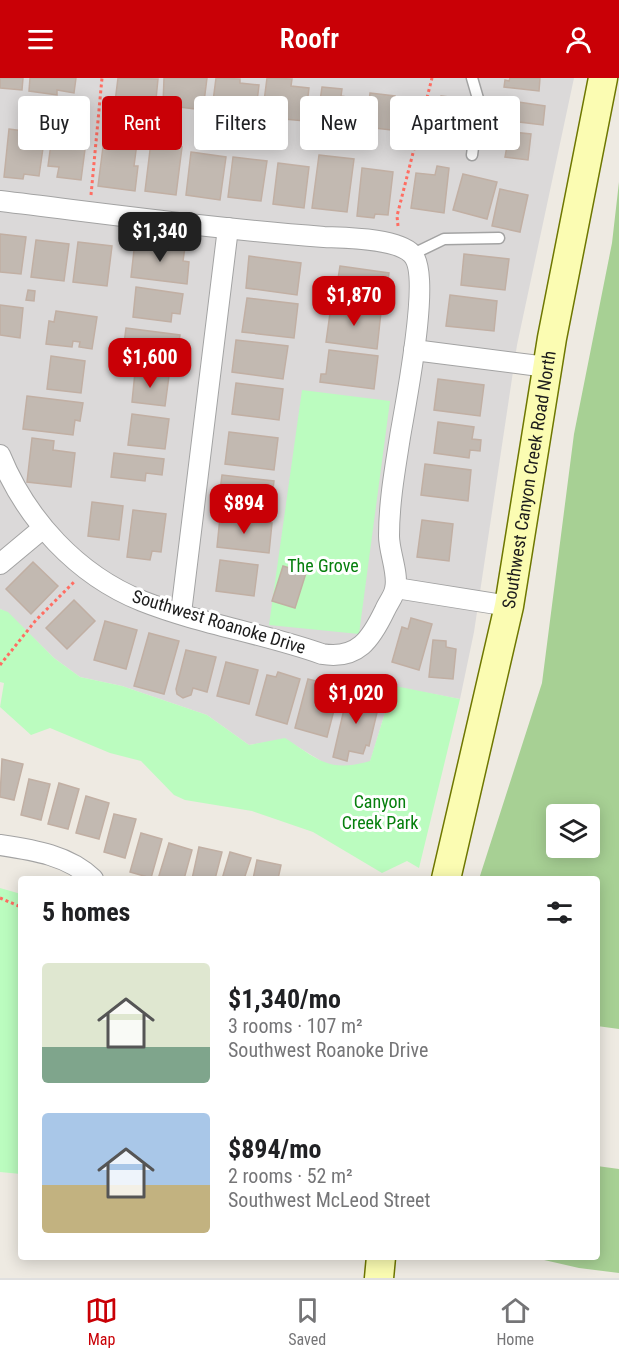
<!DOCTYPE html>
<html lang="en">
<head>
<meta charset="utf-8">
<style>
	body { margin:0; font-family:"Roboto Condensed",sans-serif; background:#f2f2f2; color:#202124; height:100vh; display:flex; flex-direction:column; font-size:22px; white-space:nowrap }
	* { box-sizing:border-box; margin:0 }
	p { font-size:20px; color:#757577 }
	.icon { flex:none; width:33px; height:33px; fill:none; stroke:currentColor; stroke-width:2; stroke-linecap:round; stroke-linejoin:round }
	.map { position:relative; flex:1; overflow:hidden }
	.side { position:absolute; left:18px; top:798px; width:582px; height:384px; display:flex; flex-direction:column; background:#fff; border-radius:6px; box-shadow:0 3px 15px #0003 }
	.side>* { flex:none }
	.hud { position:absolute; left:18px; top:18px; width:584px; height:54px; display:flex; gap:12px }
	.fabs { position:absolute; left:546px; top:726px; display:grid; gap:12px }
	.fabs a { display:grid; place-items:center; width:54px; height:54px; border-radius:6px; background:#fff; box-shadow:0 3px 15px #0003; font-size:30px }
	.price { position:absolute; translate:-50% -51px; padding:0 14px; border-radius:12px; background:#c90006; color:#fff; font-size:20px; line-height:39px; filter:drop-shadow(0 2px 3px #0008) }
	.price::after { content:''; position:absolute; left:50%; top:36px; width:18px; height:14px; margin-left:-9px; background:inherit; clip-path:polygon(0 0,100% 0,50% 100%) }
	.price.selected { background:#222; color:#fff }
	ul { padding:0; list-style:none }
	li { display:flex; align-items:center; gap:18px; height:150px; padding:0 24px }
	li span { display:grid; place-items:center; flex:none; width:168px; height:120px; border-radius:6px; color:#555 }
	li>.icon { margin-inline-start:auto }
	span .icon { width:72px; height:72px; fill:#fffc; stroke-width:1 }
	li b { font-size:26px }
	h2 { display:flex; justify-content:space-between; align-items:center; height:72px; padding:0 24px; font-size:26px }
	.chip { padding:0 21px; border-radius:6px; background:#fff; box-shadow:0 3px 15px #0003; font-size:21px; line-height:54px }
	.chip.selected { background:#c90006; color:#fff }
	header { display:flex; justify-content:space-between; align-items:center; height:78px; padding:0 24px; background:#c90006; color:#fff; font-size:27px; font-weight:600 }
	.dock { display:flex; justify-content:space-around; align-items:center; height:84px; border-top:2px solid #e0e0e0; background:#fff; font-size:16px; color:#757577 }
	.dock a { display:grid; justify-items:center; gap:3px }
	.dock .selected { color:#c90006 }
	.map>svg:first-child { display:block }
	.residential { fill:#dbd9d9 }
	.forest { fill:#a7d094; fill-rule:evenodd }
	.park { fill:#bbfcbf }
	.building { fill:#c2b9b1; stroke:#c1afa3; stroke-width:1.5 }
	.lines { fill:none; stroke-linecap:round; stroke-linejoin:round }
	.lane-casing { stroke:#a3a3a3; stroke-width:13 }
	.street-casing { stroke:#a3a3a3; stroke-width:22 }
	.secondary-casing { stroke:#6e7700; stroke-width:31 }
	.path { stroke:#ff6d62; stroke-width:3; stroke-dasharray:3 3; stroke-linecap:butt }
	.lane { stroke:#fff; stroke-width:10 }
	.street { stroke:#fff; stroke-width:20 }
	.secondary { stroke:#fbfcb2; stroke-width:28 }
	.labels { text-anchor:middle; stroke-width:6; stroke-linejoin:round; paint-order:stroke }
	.street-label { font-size:18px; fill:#1c1c1c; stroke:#fff }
	.park-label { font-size:18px; fill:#067f0d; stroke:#fff }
</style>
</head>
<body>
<header><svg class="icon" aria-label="menu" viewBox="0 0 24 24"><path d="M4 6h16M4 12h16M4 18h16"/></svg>Roofr<svg class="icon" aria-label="person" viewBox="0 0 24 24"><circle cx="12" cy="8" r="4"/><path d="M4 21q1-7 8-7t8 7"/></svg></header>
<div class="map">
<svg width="619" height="1200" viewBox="0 0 619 1200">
	<rect width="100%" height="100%" fill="#eeeae2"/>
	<polygon class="residential" points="0,0 574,0 517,267 474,554 460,621 385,607 388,625 370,684 345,690 326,686 285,661 249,667 207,637 122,608 80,599 54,580 8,535 0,531"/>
	<g class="forest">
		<path d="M 619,104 L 619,951 L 597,948 L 597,801 L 479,801 L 542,605 L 574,356 L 612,165 ZM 556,736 L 590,736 L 590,770 L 556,770 Z"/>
		<polygon points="597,1088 619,1091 619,1195 579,1190 531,1179 597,1179"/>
	</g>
	<g class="park">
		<polygon points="302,312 390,323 359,556 269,547"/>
		<path d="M 0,531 L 8,534 L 54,580 L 80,599 L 122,608 L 207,637 L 249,667 L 285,660 C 319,682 329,695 370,683 L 388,625 L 385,606 L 460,621 L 419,790 L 407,783 L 382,795 L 313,754 L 252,733 L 185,722 L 174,717 L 141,683 L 110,675 L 50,650 L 31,657 L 0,629 L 4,605 L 0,604 Z"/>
		<polygon points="0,810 21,816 21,1096 0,1094"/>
	</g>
	<g class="building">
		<polygon points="0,0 23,0 22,12 0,10"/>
		<polygon points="30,0 76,0 74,15 57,12 57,17 29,13"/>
		<polygon points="118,0 158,1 156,21 139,19 138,27 115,24"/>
		<polygon points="164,0 207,0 203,32 163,27"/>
		<polygon points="216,0 240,1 240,5 259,7 256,32 237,29 236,34 212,31"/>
		<polygon points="267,0 292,1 291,8 309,10 305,43 262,39"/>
		<polygon points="510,0 540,0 539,13 504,9 505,2 509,3"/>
		<polygon points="322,9 342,11 341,18 359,21 356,42 338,40 338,47 317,44"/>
		<polygon points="370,15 395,18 394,23 409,25 406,48 391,46 391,52 366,49"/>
		<polygon points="441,18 465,21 459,69 439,67 441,48 437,48"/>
		<polygon points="505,22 545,28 543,47 503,42"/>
		<polygon points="9,51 45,56 39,98 24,96 23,101 4,99"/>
		<polygon points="53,51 87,56 81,102 57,99 59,89 48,88"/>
		<polygon points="495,52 531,56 528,82 505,79 507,68 494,66"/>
		<polygon points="104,61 137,65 134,88 138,88 135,113 98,108"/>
		<polygon points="151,64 182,69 176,117 145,113"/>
		<polygon points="191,74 226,79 220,122 186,117"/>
		<polygon points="319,77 354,81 347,134 312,130"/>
		<polygon points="233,79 267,83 261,123 228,119"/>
		<polygon points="278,85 309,89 304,130 273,126"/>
		<polygon points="437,88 449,90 444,135 411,130 416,95 435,97"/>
		<polygon points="362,90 393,94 388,137 375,136 374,140 357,138"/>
		<polygon points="463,96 497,104 487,141 453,132"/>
		<polygon points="500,111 528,117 520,154 492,148"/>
		<polygon points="0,156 26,159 21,196 0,194"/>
		<polygon points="36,162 69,166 64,203 31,199"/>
		<polygon points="135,163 185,169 183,183 189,184 187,206 131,199"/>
		<polygon points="78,164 112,168 107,208 73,204"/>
		<polygon points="464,176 509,181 505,212 461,207"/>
		<polygon points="249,178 301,185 297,217 246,210"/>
		<polygon points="340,188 389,195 385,226 330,219 332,206 337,207"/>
		<polygon points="136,209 183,216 180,236 172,235 171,244 133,239"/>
		<polygon points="28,212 35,213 34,223 26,222"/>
		<polygon points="450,217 497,223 494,253 446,248"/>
		<polygon points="247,220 298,226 294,260 242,254"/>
		<polygon points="0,227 23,230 20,260 0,257"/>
		<polygon points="331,228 381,234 377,271 326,264"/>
		<polygon points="56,233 97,239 92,271 79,269 80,264 73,263 72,269 46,266 49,243 54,244"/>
		<polygon points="126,250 180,257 176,287 122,281"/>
		<polygon points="236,262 288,268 283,301 232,294"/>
		<polygon points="329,272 378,278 374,311 320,304 321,296 326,296"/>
		<polygon points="51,278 85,283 81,315 47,311"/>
		<polygon points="135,294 169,298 165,328 132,324"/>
		<polygon points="438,301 484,307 480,338 434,332"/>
		<polygon points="236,305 283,311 279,342 232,336"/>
		<polygon points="27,318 83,325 80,343 75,342 73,357 23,351"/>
		<polygon points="132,336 169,341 165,371 128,367"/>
		<polygon points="438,344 474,349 472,361 481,362 480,373 470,372 469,380 434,375"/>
		<polygon points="229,354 278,360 274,392 225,386"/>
		<polygon points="32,360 54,363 53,372 75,375 71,409 27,404"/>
		<polygon points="114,375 164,381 162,397 146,395 145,403 111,399"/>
		<polygon points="425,386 471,392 468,423 421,417"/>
		<polygon points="222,397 274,403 270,435 218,428"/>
		<polygon points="92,424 123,428 119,462 88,458"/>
		<polygon points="133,432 166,436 161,474 152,473 150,482 127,479"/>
		<polygon points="220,439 272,445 269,475 217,469"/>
		<polygon points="422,442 453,446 449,483 417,479"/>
		<polygon points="220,482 258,487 254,518 216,513"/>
		<polygon points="33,484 58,508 31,536 6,511"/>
		<polygon points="283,488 306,495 295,530 272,523"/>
		<polygon points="74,522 95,543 67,571 46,550"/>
		<polygon points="411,540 432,546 419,592 392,584 402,549 408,551"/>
		<polygon points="105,543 137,552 126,591 94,582"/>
		<polygon points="149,555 179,563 164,616 134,608"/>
		<polygon points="433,562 446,563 446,569 456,571 453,601 429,599"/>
		<polygon points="186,572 216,579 207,614 193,610 191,617 183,620 177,616 176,611"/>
		<polygon points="226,584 258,592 249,626 217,618"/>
		<polygon points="278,594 300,601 287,646 256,637 267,597 276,599"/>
		<polygon points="308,601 340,609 327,659 295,650"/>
		<polygon points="348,614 380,622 369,668 366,667 363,676 349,673 347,683 333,679"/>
		<polygon points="2,681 23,686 14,722 0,719"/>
		<polygon points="29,701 50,706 41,742 21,737"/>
		<polygon points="59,705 79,711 68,751 48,746"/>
		<polygon points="86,718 109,725 99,761 76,755"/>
		<polygon points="114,736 136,741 125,780 104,774"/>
		<polygon points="141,755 162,761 151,800 130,794"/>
		<polygon points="169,765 192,772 184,801 158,801"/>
		<polygon points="199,769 222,774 215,801 192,801"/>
		<polygon points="230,774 251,780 244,801 222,801"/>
		<polygon points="257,782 281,787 278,801 253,801"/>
	</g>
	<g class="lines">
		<g class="lane-casing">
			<g id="lane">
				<polyline points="472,0 479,24 472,77"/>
				<polyline points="413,176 444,161 499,160"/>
			</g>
		</g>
		<g class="street-casing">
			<g id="street">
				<path d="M 0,123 C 108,136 216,151 324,159 C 346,160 397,160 412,176 C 432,196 405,328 400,359 C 395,391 389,424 389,458 C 389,474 399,496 395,511 C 394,518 388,525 385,532 C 371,561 358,582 322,576 C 263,555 200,546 142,523 C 77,497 26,441 0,377"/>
				<polyline points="414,272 547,289"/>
				<polyline points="0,486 42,451"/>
				<polyline points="396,510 509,528"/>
				<polyline points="181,535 228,150"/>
				<path d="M 0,767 C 33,772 68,777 93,801"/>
			</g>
		</g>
		<g class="secondary-casing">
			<g id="secondary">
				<path id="s1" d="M 446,801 L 509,528 L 552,260 L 603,0"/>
				<polyline points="379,1200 381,1179"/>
			</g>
		</g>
		<g class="path">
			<polyline points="91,117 102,0"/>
			<polyline points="398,148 397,138 432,0"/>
			<polyline points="0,587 36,542 74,504"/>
			<polyline points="0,820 21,829"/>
		</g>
		<use href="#lane" class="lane"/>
		<use href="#street" class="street"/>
		<use href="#secondary" class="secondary"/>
	</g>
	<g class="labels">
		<g class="street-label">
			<text dy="6" stroke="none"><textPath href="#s1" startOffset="408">Southwest Canyon Creek Road North</textPath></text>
			<text transform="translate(219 544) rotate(17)" y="6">Southwest Roanoke Drive</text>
		</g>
		<g class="park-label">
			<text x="323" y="494">The Grove</text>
			<text x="380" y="730">Canyon<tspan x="380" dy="21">Creek Park</tspan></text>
		</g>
	</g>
</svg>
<div class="fabs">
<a><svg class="icon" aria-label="layers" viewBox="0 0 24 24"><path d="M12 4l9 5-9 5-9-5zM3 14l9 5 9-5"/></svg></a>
</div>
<b class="price selected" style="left:160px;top:185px">$1,340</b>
<b class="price" style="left:354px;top:249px">$1,870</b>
<b class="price" style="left:150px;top:311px">$1,600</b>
<b class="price" style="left:244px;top:457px">$894</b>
<b class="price" style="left:356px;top:647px">$1,020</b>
<div class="hud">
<a class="chip">Buy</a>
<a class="chip selected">Rent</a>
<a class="chip">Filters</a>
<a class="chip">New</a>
<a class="chip">Apartment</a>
</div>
<section class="side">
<h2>5 homes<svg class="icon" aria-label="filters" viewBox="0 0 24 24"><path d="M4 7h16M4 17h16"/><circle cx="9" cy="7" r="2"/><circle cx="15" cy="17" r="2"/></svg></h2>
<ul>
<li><span style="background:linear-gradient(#dfe7d0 70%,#7fa58c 0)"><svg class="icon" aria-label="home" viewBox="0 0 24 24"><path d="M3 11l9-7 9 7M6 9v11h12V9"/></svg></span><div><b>$1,340/mo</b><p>3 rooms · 107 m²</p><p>Southwest Roanoke Drive</p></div></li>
<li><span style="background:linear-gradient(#a9c7e8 60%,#c2b280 0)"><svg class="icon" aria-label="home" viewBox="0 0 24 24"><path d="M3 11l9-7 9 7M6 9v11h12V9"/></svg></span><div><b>$894/mo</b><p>2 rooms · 52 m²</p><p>Southwest McLeod Street</p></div></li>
</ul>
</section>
</div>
<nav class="dock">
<a class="selected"><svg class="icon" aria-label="map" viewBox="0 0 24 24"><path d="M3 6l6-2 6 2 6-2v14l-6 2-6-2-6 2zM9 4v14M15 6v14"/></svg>Map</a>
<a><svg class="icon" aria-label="saved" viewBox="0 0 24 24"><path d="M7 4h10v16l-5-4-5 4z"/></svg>Saved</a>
<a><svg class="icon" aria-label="home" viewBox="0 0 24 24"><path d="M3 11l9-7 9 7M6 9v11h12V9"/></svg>Home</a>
</nav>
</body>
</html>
